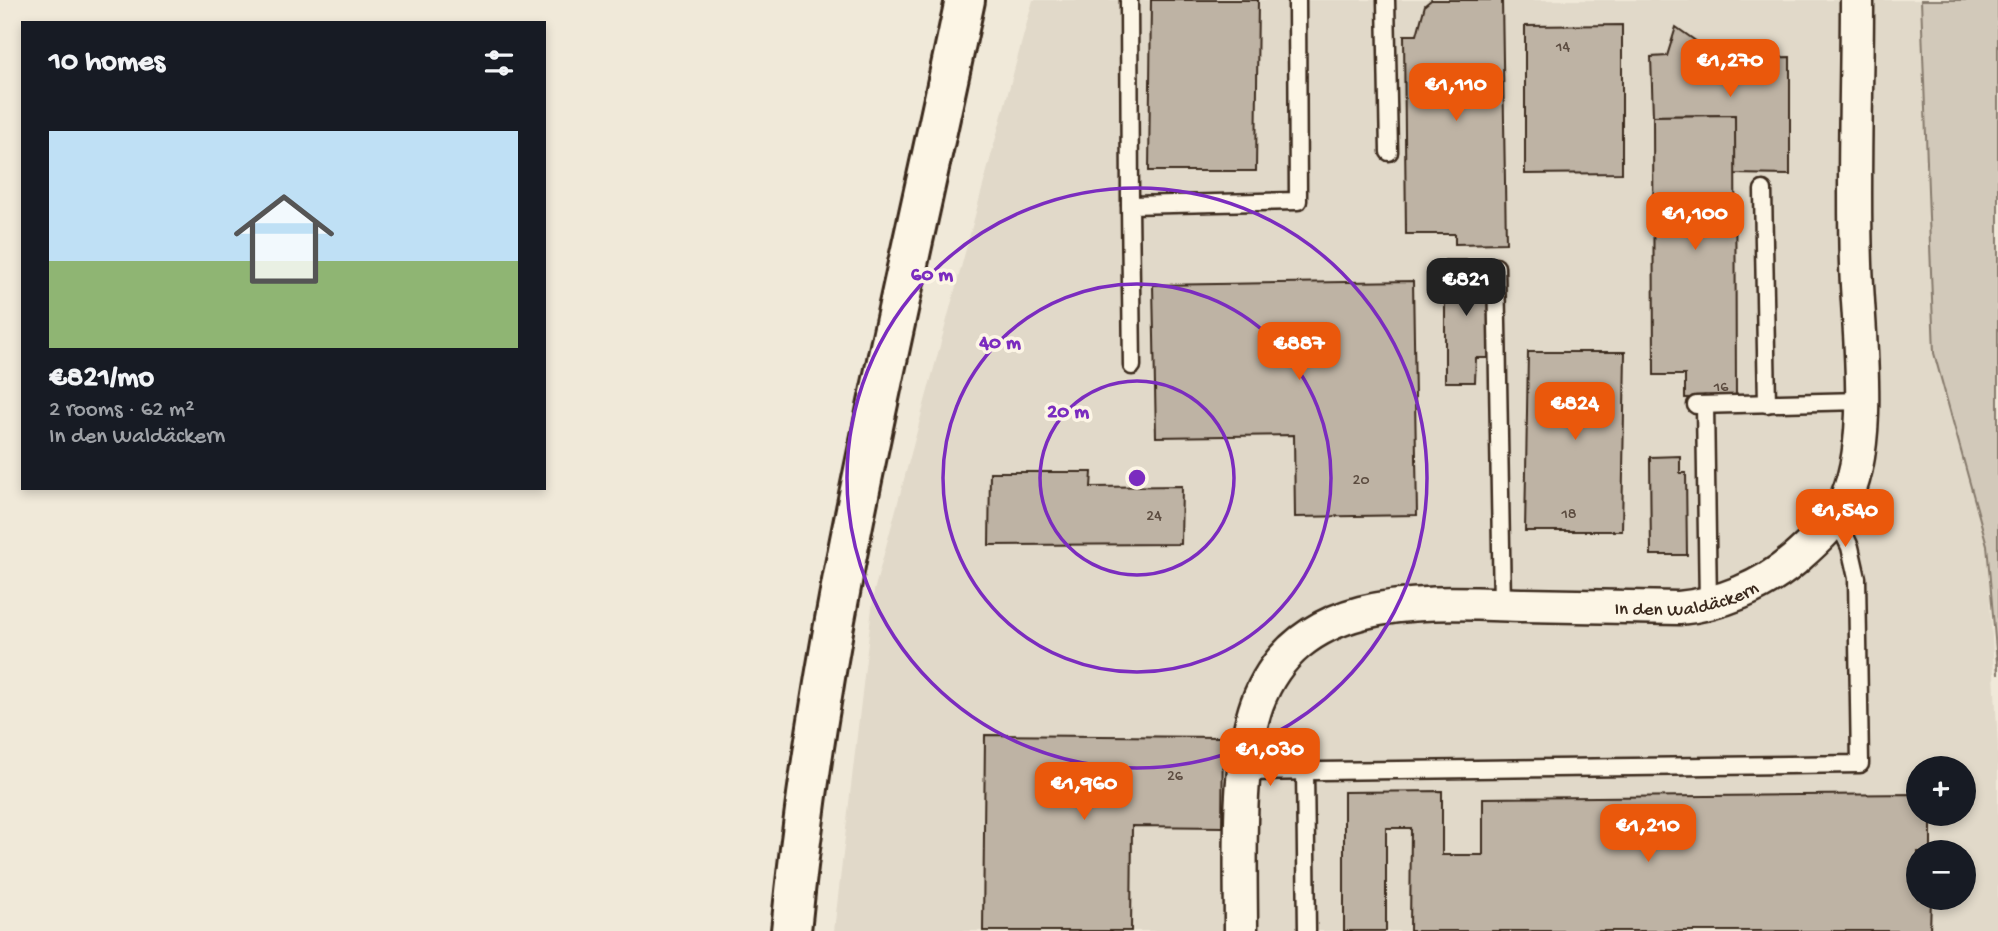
<!DOCTYPE html>
<html lang="en">
<head>
<meta charset="utf-8">
<style>
	body { margin:0; font-family:"Gochi Hand",sans-serif; background:#242831; color:#f1f3f6; height:100vh; display:flex; flex-direction:column; font-size:26px; white-space:nowrap }
	* { box-sizing:border-box; margin:0 }
	p { font-size:23px; color:#9ea1a6 }
	.icon { flex:none; width:38px; height:38px; fill:none; stroke:currentColor; stroke-width:2; stroke-linecap:round; stroke-linejoin:round }
	.map { position:relative; flex:1; overflow:hidden }
	.sheet { position:absolute; left:21px; top:21px; width:525px; height:469px; display:flex; flex-direction:column; background:#171b24; border-radius:0px; box-shadow:0 4px 10px #0003 }
	.sheet>* { flex:none }
	.controls { position:absolute; left:1906px; top:756px; display:grid; gap:14px }
	.controls a { display:grid; place-items:center; width:70px; height:70px; border-radius:50%; background:#171b24; box-shadow:0 4px 10px #0003; font-size:35px }
	.price { position:absolute; translate:-50% -60px; padding:0 16px; border-radius:14px; background:#ea580c; color:#fff; font-size:23px; line-height:46px; filter:drop-shadow(0 2px 4px #0008) }
	.price::after { content:''; position:absolute; left:50%; top:42px; width:21px; height:16px; margin-left:-10px; background:inherit; clip-path:polygon(0 0,100% 0,50% 100%) }
	.price.active { background:#222; color:#fff }
	ul { padding:0; list-style:none }
	li { display:grid; align-content:center; gap:14px; height:371px; padding:0 28px }
	li+li { border-top:2px solid #363941 }
	li span { display:grid; place-items:center; height:217px; border-radius:0px; color:#555 }
	li>.icon { margin-inline-start:auto }
	span .icon { width:126px; height:126px; fill:#fffc; stroke-width:1 }
	li b { font-size:30px }
	h2 { display:flex; justify-content:space-between; align-items:center; height:84px; padding:0 28px; font-size:30px }
	.map>svg:first-child { display:block }
	.built { fill:#e1d9c9; fill-rule:evenodd }
	.green { fill:#d2c9ba; stroke:#867a6c; stroke-width:2 }
	.building { fill:#beb3a4; stroke:#3b2a1e; stroke-width:2 }
	.lines { fill:none; stroke-linecap:round; stroke-linejoin:round }
	.lane-casing { stroke:#3b2a1e; stroke-width:21 }
	.street-casing { stroke:#3b2a1e; stroke-width:37 }
	.primary-casing { stroke:#3b2a1e; stroke-width:44 }
	.lane { stroke:#fcf5e5; stroke-width:16 }
	.street { stroke:#fcf5e5; stroke-width:32 }
	.primary { stroke:#fcf5e5; stroke-width:38 }
	.ring { fill:none; stroke:#7b2cbf; stroke-width:3.5 }
	.labels { text-anchor:middle; stroke-width:7; stroke-linejoin:round; paint-order:stroke }
	.number-label { font-size:16px; fill:#5c4c40 }
	.street-label { font-size:19px; fill:#3b2a1e; stroke:#fcf5e5 }
	.centre { fill:#7b2cbf; stroke:#fcf5e5; stroke-width:3.5 }
	.ring-label { font-size:21px; text-anchor:middle; font-weight:bold; fill:#7b2cbf; stroke:#fcf5e5; stroke-width:7; stroke-linejoin:round; paint-order:stroke }
</style>
</head>
<body>
<div class="map">
<svg width="1998" height="931" viewBox="0 0 1998 931">
	<rect width="100%" height="100%" fill="#f0e9d9"/>
	<filter id="ink" filterUnits="userSpaceOnUse"><feTurbulence type="fractalNoise" baseFrequency=".0143" numOctaves="2"/><feDisplacementMap in="SourceGraphic" scale="14" xChannelSelector="R" yChannelSelector="G"/><feConvolveMatrix kernelMatrix="1 2 1 2 8 2 1 2 1" color-interpolation-filters="sRGB"/></filter>
	<g filter="url(#ink)">
		<path class="built" d="M 1033,0 L 1920,0 L 1934,353 L 1987,545 L 1998,746 L 1998,931 L 834,931 L 874,591 ZM 1918,768 L 1964,768 L 1964,814 L 1918,814 ZM 1918,852 L 1964,852 L 1964,898 L 1918,898 Z"/>
		<polygon class="green" points="1921,0 1998,0 1998,674 1987,545 1934,353"/>
		<g class="building">
			<polygon points="1151,0 1258,0 1256,171 1149,171"/>
			<polygon points="1431,0 1502,0 1506,243 1455,244 1455,234 1406,234 1404,35 1417,35 1425,5"/>
			<polygon points="1622,25 1622,173 1525,174 1525,26"/>
			<polygon points="1676,27 1700,44 1717,44 1717,59 1790,57 1790,175 1735,174 1735,115 1653,116 1651,57 1667,56"/>
			<polygon points="1735,115 1736,397 1685,398 1685,375 1654,375 1653,116"/>
			<polygon points="1445,260 1490,260 1490,358 1476,358 1475,382 1445,382"/>
			<polygon points="1413,281 1417,515 1295,517 1294,435 1156,437 1153,285"/>
			<polygon points="1528,352 1625,352 1622,531 1525,531"/>
			<polygon points="1680,456 1680,473 1686,473 1687,555 1651,555 1650,457"/>
			<polygon points="990,472 1092,472 1091,487 1182,486 1181,544 989,545"/>
			<polygon points="985,735 1223,737 1222,827 1132,826 1131,931 983,931"/>
			<polygon points="1442,791 1442,855 1483,855 1483,798 1918,794 1918,814 1931,814 1931,852 1918,852 1918,898 1931,898 1930,931 1410,931 1411,828 1386,828 1386,931 1344,931 1344,792"/>
		</g>
		<g class="lines">
			<g class="lane-casing">
				<g id="lane">
					<polyline points="1129,0 1130,205 1298,201 1297,0"/>
					<polyline points="1386,0 1389,152"/>
					<polyline points="1763,190 1767,404"/>
					<polyline points="1130,205 1132,366"/>
					<polyline points="1496,267 1502,604"/>
					<polyline points="1696,405 1862,401"/>
					<polyline points="1705,405 1708,604"/>
					<polyline points="1305,771 1307,931"/>
					<polyline points="1244,772 1860,764 1857,578 1850,547 1836,517"/>
				</g>
			</g>
			<g class="street-casing">
				<g id="street">
					<path id="s1" d="M 1241,931 C 1241,866 1236,763 1257,704 C 1299,590 1428,602 1525,605 C 1576,606 1628,607 1679,608 C 1721,604 1762,587 1794,560 C 1813,543 1832,527 1843,505 C 1875,446 1858,331 1856,264 C 1853,177 1857,88 1857,0"/>
				</g>
			</g>
			<g class="primary-casing">
				<path id="primary" d="M 791,931 C 821,616 901,309 965,0"/>
			</g>
			<use href="#lane" class="lane"/>
			<use href="#street" class="street"/>
			<use href="#primary" class="primary"/>
		</g>
	</g>
	<g class="ring">
		<circle cx="1137" cy="478" r="97"/>
		<circle cx="1137" cy="478" r="194"/>
		<circle cx="1137" cy="478" r="290"/>
	</g>
	<g class="labels">
		<g class="number-label">
			<text x="1563" y="51">14</text>
			<text x="1721" y="391">16</text>
			<text x="1361" y="484">20</text>
			<text x="1569" y="518">18</text>
			<text x="1154" y="520">24</text>
			<text x="1175" y="780">26</text>
		</g>
		<g class="street-label">
			<text dy="7" stroke="none"><textPath href="#s1" startOffset="700">In den Waldäckern</textPath></text>
		</g>
	</g>
	<circle cx="1137" cy="478" r="10" class="centre"/>
	<g class="ring-label">
		<text x="932" y="280">60 m</text>
		<text x="1000" y="348">40 m</text>
		<text x="1068" y="417">20 m</text>
	</g>
</svg>
<div class="controls">
<a>+</a>
<a>−</a>
</div>
<b class="price" style="left:1730px;top:99px">€1,270</b>
<b class="price" style="left:1456px;top:123px">€1,110</b>
<b class="price" style="left:1695px;top:252px">€1,100</b>
<b class="price active" style="left:1466px;top:318px">€821</b>
<b class="price" style="left:1299px;top:382px">€887</b>
<b class="price" style="left:1575px;top:442px">€824</b>
<b class="price" style="left:1845px;top:549px">€1,540</b>
<b class="price" style="left:1270px;top:788px">€1,030</b>
<b class="price" style="left:1084px;top:822px">€1,960</b>
<b class="price" style="left:1648px;top:864px">€1,210</b>
<section class="sheet">
<h2>10 homes<svg class="icon" aria-label="filters" viewBox="0 0 24 24"><path d="M4 7h16M4 17h16"/><circle cx="9" cy="7" r="2"/><circle cx="15" cy="17" r="2"/></svg></h2>
<ul>
<li><span style="background:linear-gradient(#bfe0f5 60%,#8fb573 0)"><svg class="icon" aria-label="home" viewBox="0 0 24 24"><path d="M3 11l9-7 9 7M6 9v11h12V9"/></svg></span><div><b>€821/mo</b><p>2 rooms · 62 m²</p><p>In den Waldäckern</p></div></li>
</ul>
</section>
</div>
</body>
</html>
